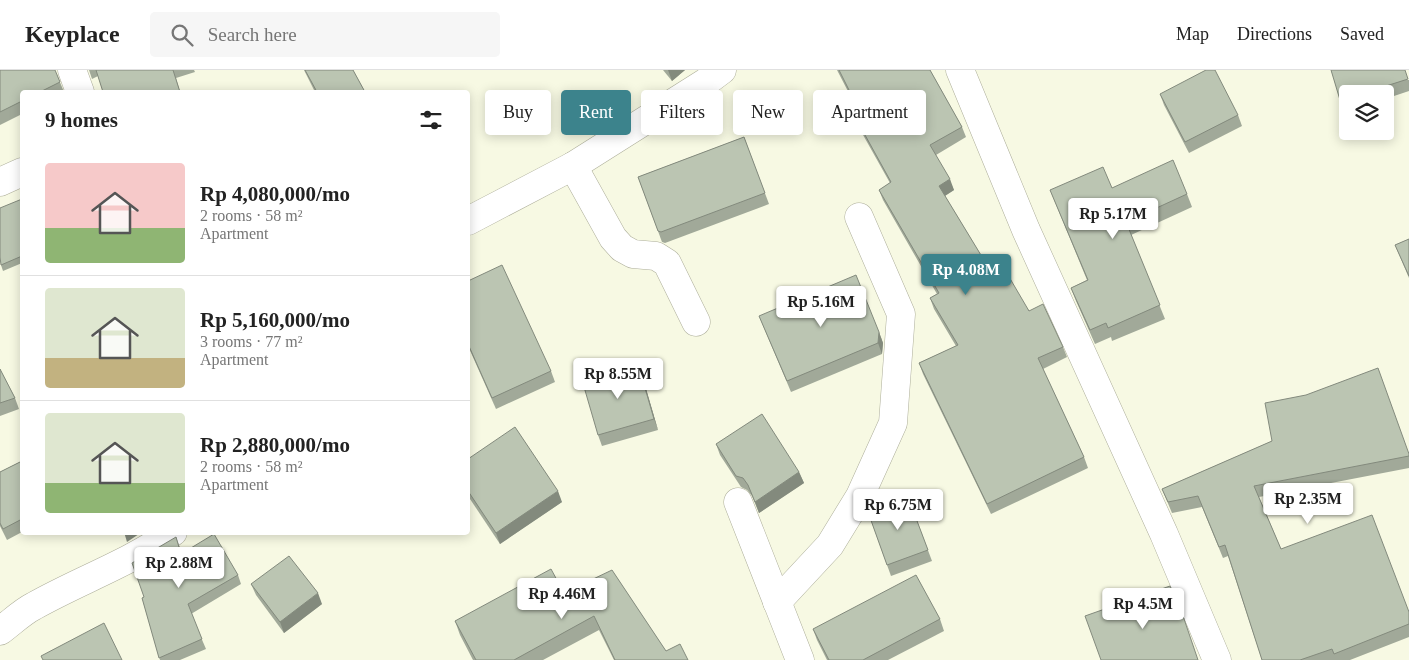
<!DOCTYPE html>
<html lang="en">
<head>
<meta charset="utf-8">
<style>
	body { margin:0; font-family:"Times New Roman",serif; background:#f6f6f6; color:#222; height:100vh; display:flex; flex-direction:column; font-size:19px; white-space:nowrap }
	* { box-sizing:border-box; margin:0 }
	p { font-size:16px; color:#767676 }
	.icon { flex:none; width:28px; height:28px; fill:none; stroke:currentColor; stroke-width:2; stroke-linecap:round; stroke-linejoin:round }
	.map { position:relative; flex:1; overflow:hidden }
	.side { position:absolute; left:20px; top:20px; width:450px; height:445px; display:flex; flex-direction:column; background:#fff; border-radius:5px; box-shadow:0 2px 12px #0003 }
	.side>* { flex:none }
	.banner { position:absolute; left:485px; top:20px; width:475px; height:45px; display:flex; gap:10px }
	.fabs { position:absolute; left:1339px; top:15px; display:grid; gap:10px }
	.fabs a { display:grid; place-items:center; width:55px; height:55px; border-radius:5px; background:#fff; box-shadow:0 2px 12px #0003; font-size:25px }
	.price { position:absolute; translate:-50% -42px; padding:0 11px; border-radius:5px; background:#fff; color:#222; font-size:16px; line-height:32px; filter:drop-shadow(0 1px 2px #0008) }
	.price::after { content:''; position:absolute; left:50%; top:30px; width:15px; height:11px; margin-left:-8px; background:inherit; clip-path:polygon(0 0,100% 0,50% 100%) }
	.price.current { background:#3c838c; color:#fff }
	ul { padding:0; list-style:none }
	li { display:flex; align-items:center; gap:15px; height:125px; padding:0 25px }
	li+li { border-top:1px solid #e0e0e0 }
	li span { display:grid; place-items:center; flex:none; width:140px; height:100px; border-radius:5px; color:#555 }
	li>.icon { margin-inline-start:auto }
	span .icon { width:60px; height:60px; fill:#fffc; stroke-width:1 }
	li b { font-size:21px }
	h2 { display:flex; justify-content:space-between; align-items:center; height:60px; padding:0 25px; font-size:21px }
	.pill { padding:0 18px; border-radius:5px; background:#fff; box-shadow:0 2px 12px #0003; font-size:18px; line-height:45px }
	.pill.current { background:#3c838c; color:#fff }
	header { display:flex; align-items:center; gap:30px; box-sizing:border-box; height:70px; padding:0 25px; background:#fff; border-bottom:1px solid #e0e0e0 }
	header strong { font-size:24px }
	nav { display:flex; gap:28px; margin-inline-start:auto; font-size:18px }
	.search { width:350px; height:45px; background:#f6f6f6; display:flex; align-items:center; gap:12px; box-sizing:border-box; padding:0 18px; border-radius:5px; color:#767676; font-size:19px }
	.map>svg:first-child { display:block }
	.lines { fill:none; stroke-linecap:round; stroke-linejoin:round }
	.minor-casing { stroke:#adae9a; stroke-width:29 }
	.tertiary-casing { stroke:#adae9a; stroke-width:29 }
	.minor { stroke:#fff; stroke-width:28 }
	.tertiary { stroke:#fff; stroke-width:28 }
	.wall { fill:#a1a999 }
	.shaded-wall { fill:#838a7d }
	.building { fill:#bbc5b2; stroke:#838a7d }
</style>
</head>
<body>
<header>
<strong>Keyplace</strong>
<div class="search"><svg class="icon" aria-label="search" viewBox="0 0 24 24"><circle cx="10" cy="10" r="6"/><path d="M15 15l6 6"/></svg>Search here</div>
<nav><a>Map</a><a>Directions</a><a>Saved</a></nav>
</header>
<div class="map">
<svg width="1409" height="590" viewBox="0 0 1409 590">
	<rect width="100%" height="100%" fill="#f7f9e3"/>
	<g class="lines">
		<g class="minor-casing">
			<g id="minor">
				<polyline points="72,0 80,22"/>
				<polyline points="573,96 613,168 622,178 633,184 656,186 667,193 696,252"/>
				<polyline points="0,112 22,102"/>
				<polyline points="468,151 573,96 706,12 722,0"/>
				<polyline points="738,432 800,590"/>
				<polyline points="777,532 830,475 860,426 893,353 901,244 859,147"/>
				<path d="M 0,561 C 11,553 22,542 34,536 C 80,510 130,493 173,462"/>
			</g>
		</g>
		<g class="tertiary-casing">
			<polyline id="tertiary" points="960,0 1026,160 1164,464 1217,590"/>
		</g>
		<use href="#minor" class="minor"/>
		<use href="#tertiary" class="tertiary"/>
	</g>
	<g class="wall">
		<polygon points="0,0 57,5 64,22 22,22 22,44 0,55"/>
		<polygon points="89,0 194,0 195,2 176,8 180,22 103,22 98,6 92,9"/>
		<polygon points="304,0 353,0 365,22 315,22"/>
		<polygon points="663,0 685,0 672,11"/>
		<polygon points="837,0 930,0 962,57 966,67 936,85 954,120 945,126 987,195 1063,277 1067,287 1043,299 1084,387 1088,398 991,444 923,304 919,293 956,276 934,239 930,228 937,224 883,130 879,120 890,113 853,47 849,36 854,33"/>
		<polygon points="1331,0 1409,10 1409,21 1385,29 1385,24 1348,24 1348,40 1344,41"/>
		<polygon points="1160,24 1238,45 1242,56 1189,83 1164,35"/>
		<polygon points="744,67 769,134 665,173 662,172 638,107"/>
		<polygon points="1112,118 1187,124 1192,137 1131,165 1165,249 1112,271 1111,267 1095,274 1076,231 1071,218 1087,210 1050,120"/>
		<polygon points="22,129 22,193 3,201 1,195"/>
		<polygon points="1409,169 1409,208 1395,175"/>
		<polygon points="468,211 551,301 555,312 496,339 468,276"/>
		<polygon points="759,246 879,262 883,273 882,284 791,322"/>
		<polygon points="0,299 15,328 19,339 0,346"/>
		<polygon points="642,305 658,360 602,376 598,365"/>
		<polygon points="1272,371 1409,384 1409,398 1259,427 1281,479 1409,542 1409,567 1350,590 1262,590 1228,486 1223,488 1202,437 1172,443 1162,419"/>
		<polygon points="716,374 799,402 804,413 759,443 752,426 747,420 741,417 720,385"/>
		<polygon points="468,389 562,432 500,474 468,426"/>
		<polygon points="22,391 22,462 7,470 0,456 0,402"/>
		<polygon points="908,427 932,491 891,506 868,442"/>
		<polygon points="176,467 182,483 238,505 241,514 191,544 206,579 180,590 160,590 142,528 144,527"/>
		<polygon points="251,514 322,534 284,563 256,525"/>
		<polygon points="564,523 666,581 688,590 614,590 599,560 543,590 473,590 460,565 455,551"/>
		<polygon points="940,549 944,561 888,590 827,590 817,570 813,559"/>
	</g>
	<g class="shaded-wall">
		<polygon points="668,0 685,0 672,11"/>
		<polygon points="950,109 954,120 943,127 939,116"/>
		<polygon points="879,262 883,273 882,284 878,273"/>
		<polygon points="638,294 642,305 658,360 654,349"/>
		<polygon points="799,402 804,413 759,443 755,432"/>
		<polygon points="558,421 562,432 500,474 496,463"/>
		<polygon points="124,462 142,462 127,472"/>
		<polygon points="318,523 322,534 284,563 280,552"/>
	</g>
	<g class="building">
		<polygon points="0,0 55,0 60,12 40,22 22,22 22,31 0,42"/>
		<polygon points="96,0 173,0 180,22 103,22"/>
		<polygon points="305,0 353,0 365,22 317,22"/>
		<polygon points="839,0 930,0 962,57 930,75 950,109 939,116 987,195 998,188 1029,241 1043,234 1063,277 1038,288 1084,387 987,434 919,293 958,275 930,228 939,223 879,120 891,112 849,36 855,32"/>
		<polygon points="1206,0 1215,0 1238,45 1185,72 1160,24"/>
		<polygon points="1331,0 1405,0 1408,9 1361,24 1348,24 1348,28 1340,30"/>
		<polygon points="744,67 765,123 661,162 658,161 638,107"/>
		<polygon points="1173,90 1187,124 1126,152 1160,235 1108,258 1106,253 1090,260 1071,218 1088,210 1050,120 1103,97 1112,118"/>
		<polygon points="22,129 22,186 1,195 0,187 0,138"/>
		<polygon points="1409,169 1409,206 1395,175"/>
		<polygon points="502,195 551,301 492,328 468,274 468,211"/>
		<polygon points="856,205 879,262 878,273 787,311 759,246"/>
		<polygon points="638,294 654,349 598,365 582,310"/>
		<polygon points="1378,298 1409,384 1409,386 1254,416 1281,479 1372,445 1409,542 1409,554 1334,584 1332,579 1300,590 1262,590 1225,475 1219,477 1198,426 1168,432 1162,419 1272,371 1265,333 1306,325"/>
		<polygon points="0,299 15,328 0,333"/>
		<polygon points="762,344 799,402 755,432 748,415 743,408 736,406 716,374"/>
		<polygon points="515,357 558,421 496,463 468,421 468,389"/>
		<polygon points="22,391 22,449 3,459 0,453 0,402"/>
		<polygon points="908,427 928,480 887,495 868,442"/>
		<polygon points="214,464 238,505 188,534 202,569 159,588 142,528 144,527 132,493 176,467 181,484"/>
		<polygon points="289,486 318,523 280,552 251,514"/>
		<polygon points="551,499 564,523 612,500 666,581 680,574 688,590 615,590 594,546 514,590 476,590 455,551"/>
		<polygon points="916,505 940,549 863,590 829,590 813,559"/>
		<polygon points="1170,516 1183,546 1198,590 1101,590 1085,546"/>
		<polygon points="104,553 122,590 43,590 41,586"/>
	</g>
</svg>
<div class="fabs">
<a><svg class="icon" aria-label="layers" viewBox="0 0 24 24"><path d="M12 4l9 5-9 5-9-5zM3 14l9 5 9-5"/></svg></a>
</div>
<b class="price" style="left:1113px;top:170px">Rp 5.17M</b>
<b class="price current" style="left:966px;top:226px">Rp 4.08M</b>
<b class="price" style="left:821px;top:258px">Rp 5.16M</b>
<b class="price" style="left:618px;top:330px">Rp 8.55M</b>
<b class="price" style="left:1308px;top:455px">Rp 2.35M</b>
<b class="price" style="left:898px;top:461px">Rp 6.75M</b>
<b class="price" style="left:179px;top:519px">Rp 2.88M</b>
<b class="price" style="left:562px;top:550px">Rp 4.46M</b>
<b class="price" style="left:1143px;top:560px">Rp 4.5M</b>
<div class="banner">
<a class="pill">Buy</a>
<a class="pill current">Rent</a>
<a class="pill">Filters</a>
<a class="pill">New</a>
<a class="pill">Apartment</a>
</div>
<section class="side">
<h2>9 homes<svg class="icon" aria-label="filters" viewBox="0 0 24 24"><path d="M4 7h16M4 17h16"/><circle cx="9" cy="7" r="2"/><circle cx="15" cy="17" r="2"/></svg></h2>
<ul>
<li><span style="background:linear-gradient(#f6c9c9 65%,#8fb573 0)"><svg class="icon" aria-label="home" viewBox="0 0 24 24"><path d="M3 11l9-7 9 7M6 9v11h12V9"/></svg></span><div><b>Rp 4,080,000/mo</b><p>2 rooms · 58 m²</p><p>Apartment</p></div></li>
<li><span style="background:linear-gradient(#dfe7d0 70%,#c2b280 0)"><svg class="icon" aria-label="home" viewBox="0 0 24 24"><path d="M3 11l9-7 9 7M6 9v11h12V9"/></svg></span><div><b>Rp 5,160,000/mo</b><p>3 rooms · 77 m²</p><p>Apartment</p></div></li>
<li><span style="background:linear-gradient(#dfe7d0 70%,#8fb573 0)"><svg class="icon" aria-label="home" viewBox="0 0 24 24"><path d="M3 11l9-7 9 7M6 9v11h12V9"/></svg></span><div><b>Rp 2,880,000/mo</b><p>2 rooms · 58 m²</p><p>Apartment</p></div></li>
</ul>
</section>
</div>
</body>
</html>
